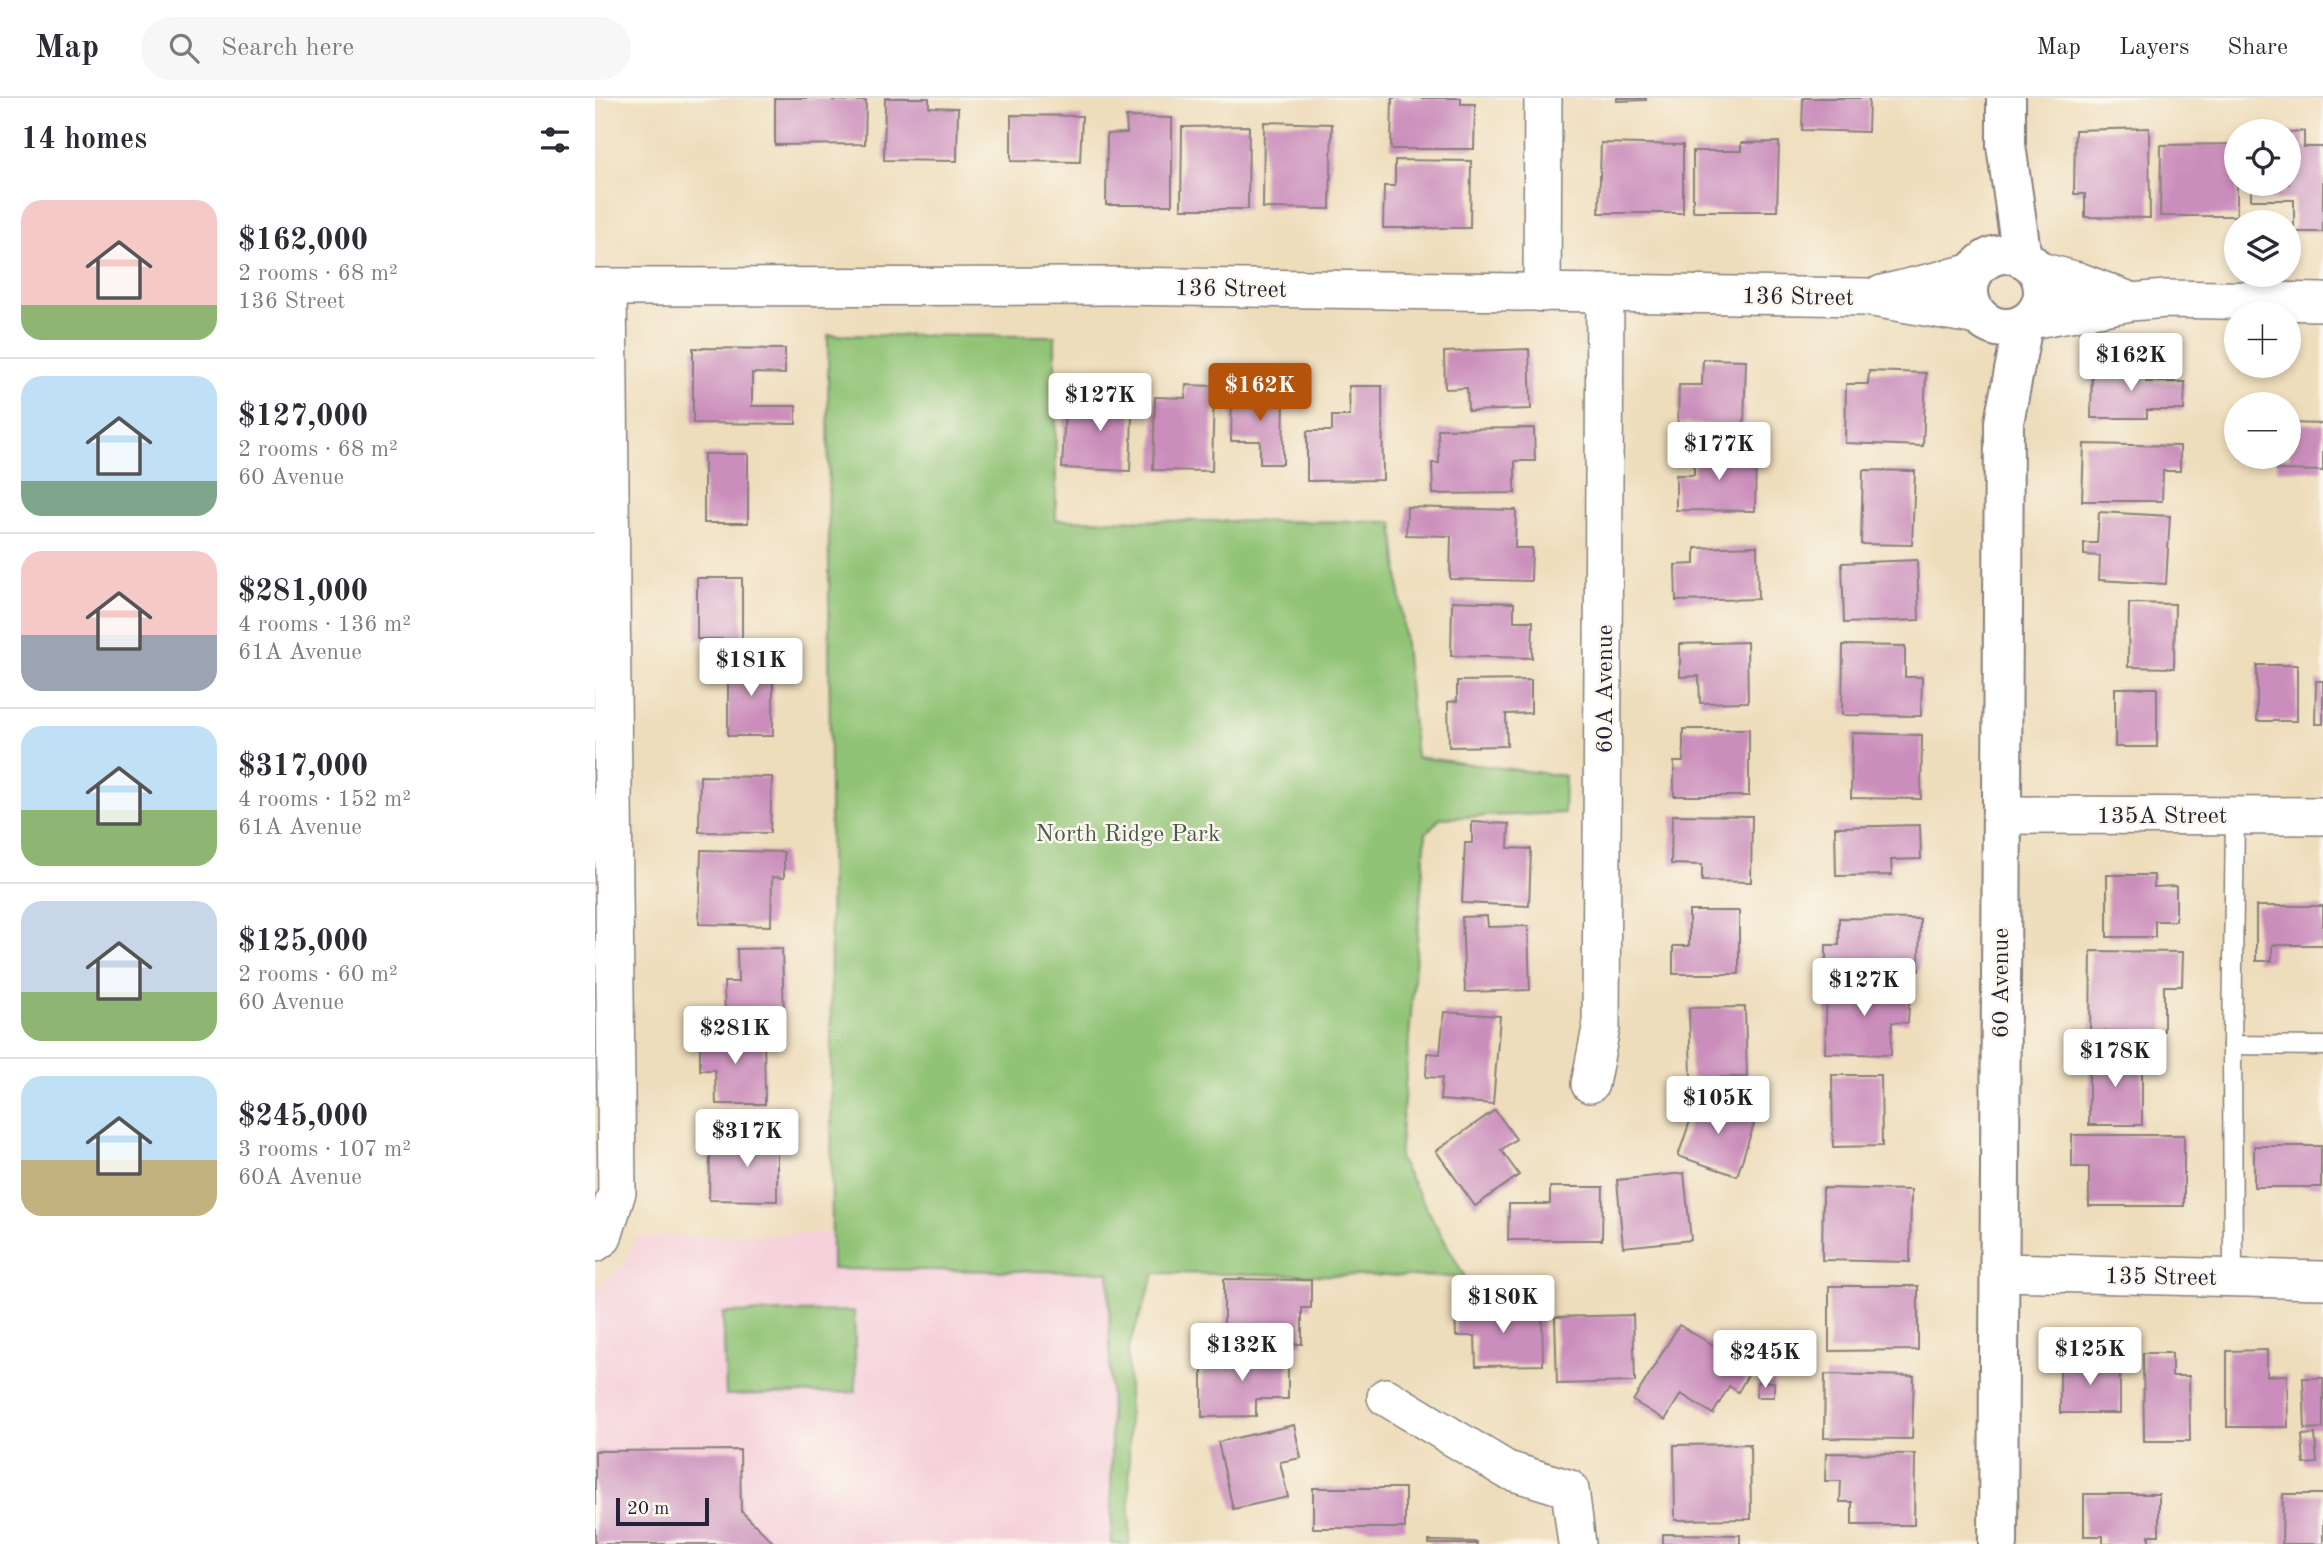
<!DOCTYPE html>
<html lang="en">
<head>
<meta charset="utf-8">
<style>
	body { margin:0; font-family:"Old Standard TT",serif; background:#f7f7f7; color:#2b2b33; height:100vh; display:flex; flex-direction:column; font-size:26px; white-space:nowrap }
	* { box-sizing:border-box; margin:0 }
	p { font-size:23px; color:#7c7c81 }
	.icon { flex:none; width:38px; height:38px; fill:none; stroke:currentColor; stroke-width:2; stroke-linecap:round; stroke-linejoin:round }
	.map { position:relative; flex:1; overflow:hidden }
	.side { display:flex; flex-direction:column; background:#fff; width:595px }
	.side>* { flex:none }
	.buttons { position:absolute; left:1629px; top:21px; display:grid; gap:14px }
	.buttons a { display:grid; place-items:center; width:77px; height:77px; border-radius:50%; background:#fff; box-shadow:0 4px 10px #0003; font-size:35px }
	.scale { position:absolute; left:21px; bottom:18px; width:93px; box-sizing:border-box; padding-left:7px; border:4px solid #22223b; border-top:0; font-size:19px; line-height:24px; white-space:nowrap; color:#22223b; -webkit-text-stroke:5px #fbf7ec; paint-order:stroke }
	.price { position:absolute; translate:-50% -60px; padding:0 16px; border-radius:7px; background:#fff; color:#222; font-size:23px; line-height:46px; filter:drop-shadow(0 2px 4px #0008) }
	.price::after { content:''; position:absolute; left:50%; top:42px; width:21px; height:16px; margin-left:-10px; background:inherit; clip-path:polygon(0 0,100% 0,50% 100%) }
	.price.active { background:#b45309; color:#fff }
	ul { padding:0; list-style:none }
	li { display:flex; align-items:center; gap:21px; height:175px; padding:0 21px }
	li+li { border-top:2px solid #e1e1e2 }
	li span { display:grid; place-items:center; flex:none; width:196px; height:140px; border-radius:21px; color:#555 }
	li>.icon { margin-inline-start:auto }
	span .icon { width:84px; height:84px; fill:#fffc; stroke-width:1 }
	li b { font-size:30px }
	h2 { display:flex; justify-content:space-between; align-items:center; height:84px; padding:0 21px; font-size:30px }
	header { display:flex; align-items:center; gap:42px; box-sizing:border-box; height:98px; padding:0 35px; background:#fff; border-bottom:2px solid #e1e1e2 }
	header strong { font-size:33px }
	nav { display:flex; gap:38px; margin-inline-start:auto; font-size:24px }
	.search { width:490px; height:63px; background:#f7f7f7; display:flex; align-items:center; gap:18px; box-sizing:border-box; padding:0 24px; border-radius:38px; color:#7c7c81; font-size:26px }
	main { display:flex; flex:1; min-height:0 }
	.map>svg:first-child { display:block }
	.built { fill:#f5cfda }
	.green { fill:#90c374; stroke:#597258; stroke-width:2 }
	.building { fill:#cb8ebc }
	.lines { fill:none; stroke-linecap:round; stroke-linejoin:round }
	.service-casing { stroke:#88807b; stroke-width:21 }
	.minor-casing { stroke:#88807b; stroke-width:40 }
	.tertiary-casing { stroke:#88807b; stroke-width:42 }
	.service { stroke:#fff; stroke-width:18 }
	.minor { stroke:#fff; stroke-width:37 }
	.tertiary { stroke:#fff; stroke-width:38 }
	.labels { text-anchor:middle; stroke-width:5; stroke-linejoin:round; paint-order:stroke }
	.street-label { font-size:24px; fill:#22223b; stroke:#fbf7ec }
	.park-label { font-size:24px; fill:#485a4f; stroke:#fbf7ec }
</style>
</head>
<body>
<header>
<strong>Map</strong>
<div class="search"><svg class="icon" aria-label="search" viewBox="0 0 24 24"><circle cx="10" cy="10" r="6"/><path d="M15 15l6 6"/></svg>Search here</div>
<nav><a>Map</a><a>Layers</a><a>Share</a></nav>
</header>
<main>
<section class="side">
<h2>14 homes<svg class="icon" aria-label="filters" viewBox="0 0 24 24"><path d="M4 7h16M4 17h16"/><circle cx="9" cy="7" r="2"/><circle cx="15" cy="17" r="2"/></svg></h2>
<ul>
<li><span style="background:linear-gradient(#f6c9c9 75%,#8fb573 0)"><svg class="icon" aria-label="home" viewBox="0 0 24 24"><path d="M3 11l9-7 9 7M6 9v11h12V9"/></svg></span><div><b>$162,000</b><p>2 rooms · 68 m²</p><p>136 Street</p></div></li>
<li><span style="background:linear-gradient(#bfe0f5 75%,#7fa58c 0)"><svg class="icon" aria-label="home" viewBox="0 0 24 24"><path d="M3 11l9-7 9 7M6 9v11h12V9"/></svg></span><div><b>$127,000</b><p>2 rooms · 68 m²</p><p>60 Avenue</p></div></li>
<li><span style="background:linear-gradient(#f6c9c9 60%,#9aa5b1 0)"><svg class="icon" aria-label="home" viewBox="0 0 24 24"><path d="M3 11l9-7 9 7M6 9v11h12V9"/></svg></span><div><b>$281,000</b><p>4 rooms · 136 m²</p><p>61A Avenue</p></div></li>
<li><span style="background:linear-gradient(#bfe0f5 60%,#8fb573 0)"><svg class="icon" aria-label="home" viewBox="0 0 24 24"><path d="M3 11l9-7 9 7M6 9v11h12V9"/></svg></span><div><b>$317,000</b><p>4 rooms · 152 m²</p><p>61A Avenue</p></div></li>
<li><span style="background:linear-gradient(#c9d6e8 65%,#8fb573 0)"><svg class="icon" aria-label="home" viewBox="0 0 24 24"><path d="M3 11l9-7 9 7M6 9v11h12V9"/></svg></span><div><b>$125,000</b><p>2 rooms · 60 m²</p><p>60 Avenue</p></div></li>
<li><span style="background:linear-gradient(#bfe0f5 60%,#c2b280 0)"><svg class="icon" aria-label="home" viewBox="0 0 24 24"><path d="M3 11l9-7 9 7M6 9v11h12V9"/></svg></span><div><b>$245,000</b><p>3 rooms · 107 m²</p><p>60A Avenue</p></div></li>
</ul>
</section>
<div class="map">
<svg width="1728" height="1446" viewBox="0 0 1728 1446">
	<rect width="100%" height="100%" fill="#fbf7ec"/>
	<filter id="ink" filterUnits="userSpaceOnUse"><feTurbulence type="fractalNoise" baseFrequency=".0143" numOctaves="2"/><feDisplacementMap in="SourceGraphic" scale="14" xChannelSelector="R" yChannelSelector="G"/><feConvolveMatrix kernelMatrix="1 2 1 2 8 2 1 2 1" color-interpolation-filters="sRGB"/></filter>
	<filter id="wash" filterUnits="userSpaceOnUse"><feTurbulence type="fractalNoise" baseFrequency=".00686" numOctaves="4" result="noise"/><feDisplacementMap in="SourceGraphic" scale="28" xChannelSelector="R" yChannelSelector="G"/><feGaussianBlur stdDeviation="1.57" result="paint"/><feColorMatrix in="noise" values="0 0 0 0 0 0 0 0 0 0 0 0 0 0 0 0 0 1.4 0 .05"/><feComposite in="paint" operator="in"/></filter>
	<g filter="url(#wash)">
		<rect width="100%" height="100%" fill="#edb"/>
		<polygon class="built" points="237,1135 238,1171 514,1174 517,1446 0,1446 0,1191 27,1169 42,1139"/>
		<g class="green">
			<polygon points="233,237 460,238 461,422 798,424 821,659 970,678 969,715 846,720 831,735 804,1061 870,1179 560,1175 533,1251 535,1446 517,1446 514,1174 237,1171"/>
			<polygon points="259,1213 261,1294 131,1297 128,1215"/>
		</g>
		<g id="blocks">
			<g class="building">
				<polygon points="180,0 238,0 238,2 271,3 270,46 180,47"/>
				<polygon points="290,0 334,0 334,9 363,10 362,63 289,62"/>
				<polygon points="797,0 866,0 866,6 880,6 879,51 796,51"/>
				<polygon points="1022,0 1051,0 1051,2 1022,3"/>
				<polygon points="1208,0 1274,0 1273,34 1207,32"/>
				<polygon points="416,17 487,18 485,64 416,63"/>
				<polygon points="531,19 577,20 577,107 511,107 512,36 532,35"/>
				<polygon points="669,24 737,26 735,111 668,110"/>
				<polygon points="654,28 653,111 586,111 587,29"/>
				<polygon points="1554,30 1555,120 1490,119 1490,96 1479,96 1480,32"/>
				<polygon points="1709,33 1709,49 1728,49 1728,134 1699,134 1699,102 1656,102 1656,86 1694,86 1694,34"/>
				<polygon points="1184,44 1182,113 1098,113 1098,53 1146,53 1146,45"/>
				<polygon points="1006,45 1088,47 1088,115 1004,115"/>
				<polygon points="1642,46 1642,118 1565,118 1566,47"/>
				<polygon points="800,62 876,63 875,130 788,130 789,88 800,88"/>
				<polygon points="98,250 190,251 190,276 157,275 157,308 201,308 201,326 98,325"/>
				<polygon points="934,251 936,311 873,313 872,290 850,291 849,254"/>
				<polygon points="1108,261 1151,262 1149,327 1083,325 1084,287 1107,287"/>
				<polygon points="1497,267 1551,268 1551,284 1590,284 1589,312 1552,312 1552,320 1496,320"/>
				<polygon points="1274,273 1331,275 1328,348 1250,345 1251,286 1273,286"/>
				<polygon points="506,286 538,288 535,373 467,370 470,310 505,311"/>
				<polygon points="591,287 619,288 617,373 558,372 560,299 590,300"/>
				<polygon points="754,288 787,288 788,382 712,383 712,333 737,333 737,318 755,318"/>
				<polygon points="637,295 689,295 688,366 665,366 665,343 636,343"/>
				<polygon points="1694,325 1728,326 1728,373 1682,372 1682,359 1694,359"/>
				<polygon points="939,330 940,363 920,363 920,395 838,396 837,365 844,365 843,331"/>
				<polygon points="1489,346 1585,348 1585,373 1568,373 1567,403 1487,403"/>
				<polygon points="1099,352 1161,353 1160,413 1081,412 1081,377 1099,377"/>
				<rect x="109" y="356" width="44" height="69"/>
				<polygon points="1268,372 1320,373 1317,447 1266,446"/>
				<polygon points="812,409 921,412 920,450 937,450 936,483 855,481 856,438 811,437"/>
				<polygon points="1504,414 1575,418 1571,486 1504,482 1505,458 1489,457 1489,445 1502,445"/>
				<polygon points="1162,448 1163,501 1081,503 1080,467 1100,466 1100,450"/>
				<polygon points="1322,462 1324,522 1249,525 1247,465"/>
				<rect x="102" y="480" width="45" height="61"/>
				<polygon points="857,503 919,505 919,523 938,523 937,560 856,558"/>
				<polygon points="1534,505 1580,506 1579,570 1533,569"/>
				<polygon points="1152,544 1153,604 1105,605 1104,578 1085,579 1085,546"/>
				<polygon points="1248,547 1310,548 1310,579 1327,579 1326,618 1247,617"/>
				<rect x="133" y="561" width="45" height="77"/>
				<rect x="1662" y="567" width="40" height="56"/>
				<polygon points="936,582 936,615 911,616 912,648 854,649 853,604 862,603 862,583"/>
				<polygon points="1721,583 1728,583 1728,626 1720,626"/>
				<rect x="1520" y="590" width="42" height="59"/>
				<polygon points="1088,631 1154,631 1154,698 1079,698 1079,664 1088,664"/>
				<polygon points="1257,635 1327,637 1326,701 1256,700"/>
				<polygon points="105,678 177,679 175,735 104,734"/>
				<polygon points="1077,717 1157,718 1156,784 1107,783 1107,767 1076,766"/>
				<polygon points="877,724 914,726 913,750 936,751 934,808 867,805 870,745 877,745"/>
				<polygon points="1325,727 1326,761 1296,762 1297,777 1241,778 1240,729"/>
				<polygon points="106,752 189,754 189,780 177,779 176,828 104,826"/>
				<polygon points="1512,777 1559,777 1559,789 1581,788 1581,823 1560,823 1560,839 1512,839"/>
				<polygon points="1661,808 1728,808 1728,847 1677,847 1677,863 1661,863"/>
				<polygon points="1094,813 1144,813 1144,876 1078,876 1078,848 1094,848"/>
				<polygon points="892,818 893,829 933,828 935,892 870,894 867,819"/>
				<polygon points="1244,820 1325,821 1324,873 1231,871 1231,847 1244,847"/>
				<polygon points="187,850 189,919 130,920 129,884 143,884 142,851"/>
				<polygon points="1496,853 1588,854 1587,888 1569,888 1569,933 1495,933"/>
				<polygon points="1232,887 1315,890 1313,925 1297,924 1296,957 1230,955"/>
				<polygon points="1150,909 1152,979 1096,980 1094,910"/>
				<polygon points="849,914 905,918 898,1006 845,1002 847,980 831,979 832,955 845,956"/>
				<polygon points="105,934 169,934 170,1006 121,1006 120,972 105,972"/>
				<rect x="1494" y="955" width="53" height="72"/>
				<polygon points="1237,977 1286,977 1287,1048 1238,1049"/>
				<polygon points="1104,997 1162,1017 1142,1078 1083,1058"/>
				<polygon points="900,1012 921,1041 906,1052 924,1077 880,1108 841,1053"/>
				<polygon points="150,1030 182,1030 182,1103 114,1102 115,1054 150,1054"/>
				<polygon points="1477,1037 1589,1037 1589,1108 1494,1108 1494,1069 1477,1069"/>
				<rect x="1659" y="1048" width="67" height="41"/>
				<polygon points="1089,1075 1096,1142 1028,1149 1022,1082"/>
				<polygon points="955,1089 1008,1089 1007,1142 913,1142 914,1106 955,1106"/>
				<polygon points="1228,1090 1316,1092 1315,1164 1227,1162"/>
				<polygon points="629,1181 716,1182 716,1210 707,1210 707,1246 629,1245"/>
				<polygon points="1234,1188 1323,1188 1323,1252 1234,1253"/>
				<polygon points="947,1209 948,1267 881,1268 880,1238 861,1238 860,1210"/>
				<polygon points="1038,1217 1040,1284 962,1286 960,1219"/>
				<polygon points="1084,1227 1157,1270 1143,1294 1134,1288 1118,1316 1086,1296 1070,1322 1038,1303"/>
				<polygon points="1672,1252 1672,1278 1692,1277 1693,1329 1632,1329 1632,1253"/>
				<polygon points="1548,1255 1577,1255 1577,1278 1594,1278 1595,1343 1549,1343"/>
				<polygon points="607,1256 693,1256 693,1301 661,1301 661,1318 607,1319"/>
				<rect x="1465" y="1263" width="60" height="52"/>
				<polygon points="1230,1276 1319,1278 1317,1341 1229,1340"/>
				<polygon points="1708,1280 1728,1280 1728,1330 1710,1331"/>
				<polygon points="1162,1284 1179,1284 1179,1299 1161,1299"/>
				<polygon points="699,1327 706,1360 685,1364 693,1399 638,1411 623,1344"/>
				<polygon points="1720,1336 1722,1365 1709,1366 1707,1337"/>
				<polygon points="1155,1346 1156,1421 1080,1422 1079,1347"/>
				<polygon points="145,1352 146,1413 180,1446 0,1446 0,1353"/>
				<polygon points="1231,1355 1320,1356 1319,1427 1257,1427 1257,1404 1245,1404 1246,1383 1230,1383"/>
				<rect x="718" y="1390" width="92" height="40"/>
				<polygon points="1489,1396 1564,1396 1564,1437 1554,1437 1554,1446 1508,1446 1508,1438 1489,1438"/>
				<polygon points="1688,1396 1728,1396 1728,1446 1687,1446"/>
				<polygon points="1068,1436 1145,1437 1145,1446 1068,1446"/>
				<polygon points="834,1443 882,1444 882,1446 834,1446"/>
			</g>
		</g>
	</g>
	<g filter="url(#ink)">
		<use href="#blocks" fill-opacity="0" stroke="#88807b" stroke-width="2"/>
		<g class="lines">
			<g class="service-casing">
				<g id="service">
					<polyline points="1640,718 1637,947 1728,948"/>
					<polyline points="1637,947 1638,1180"/>
				</g>
			</g>
			<g class="minor-casing">
				<g id="minor">
					<polyline points="1441,172 1483,183 1535,203"/>
					<polyline points="0,189 520,188 1272,199 1383,218"/>
					<polyline points="947,195 948,0"/>
					<polyline points="1287,196 1379,174"/>
					<polyline points="1435,222 1536,204 1571,201 1728,204"/>
					<polyline points="1406,717 1728,718"/>
					<polyline points="995,986 1006,930 1010,196"/>
					<polyline points="0,1145 8,1139 22,1094 13,189"/>
					<polyline points="1404,1174 1728,1182"/>
					<polyline points="791,1299 912,1372 975,1391 982,1446"/>
				</g>
			</g>
			<g class="tertiary-casing">
				<g id="tertiary">
					<polyline points="1411,0 1411,47 1427,160"/>
					<circle cx="1411" cy="193" r="37"/>
					<polyline points="1403,1446 1409,324 1428,227"/>
				</g>
			</g>
			<use href="#service" class="service"/>
			<use href="#minor" class="minor"/>
			<use href="#tertiary" class="tertiary"/>
		</g>
	</g>
	<g class="labels">
		<g class="street-label">
			<text transform="translate(636 190) rotate(1)" y="8">136 Street</text>
			<text transform="translate(1203 198) rotate(1)" y="8">136 Street</text>
			<text transform="translate(1009 591) rotate(-90)" y="8">60A Avenue</text>
			<text x="1567" y="725">135A Street</text>
			<text transform="translate(1405 885) rotate(-90)" y="8">60 Avenue</text>
			<text transform="translate(1566 1178) rotate(1)" y="8">135 Street</text>
		</g>
		<g class="park-label">
			<text x="533" y="743">North Ridge Park</text>
		</g>
	</g>
</svg>
<div class="buttons">
<a><svg class="icon" aria-label="locate" viewBox="0 0 24 24"><circle cx="12" cy="12" r="6"/><path d="M12 2v4M12 18v4M2 12h4M18 12h4"/></svg></a>
<a><svg class="icon" aria-label="layers" viewBox="0 0 24 24"><path d="M12 4l9 5-9 5-9-5zM3 14l9 5 9-5"/></svg></a>
<a>+</a>
<a>−</a>
</div>
<div class="scale">20 m</div>
<b class="price" style="left:1536px;top:295px">$162K</b>
<b class="price active" style="left:665px;top:325px">$162K</b>
<b class="price" style="left:505px;top:335px">$127K</b>
<b class="price" style="left:1124px;top:384px">$177K</b>
<b class="price" style="left:156px;top:600px">$181K</b>
<b class="price" style="left:1269px;top:920px">$127K</b>
<b class="price" style="left:140px;top:968px">$281K</b>
<b class="price" style="left:1520px;top:991px">$178K</b>
<b class="price" style="left:1123px;top:1038px">$105K</b>
<b class="price" style="left:152px;top:1071px">$317K</b>
<b class="price" style="left:908px;top:1237px">$180K</b>
<b class="price" style="left:647px;top:1285px">$132K</b>
<b class="price" style="left:1495px;top:1289px">$125K</b>
<b class="price" style="left:1170px;top:1292px">$245K</b>
</div>
</main>
</body>
</html>
